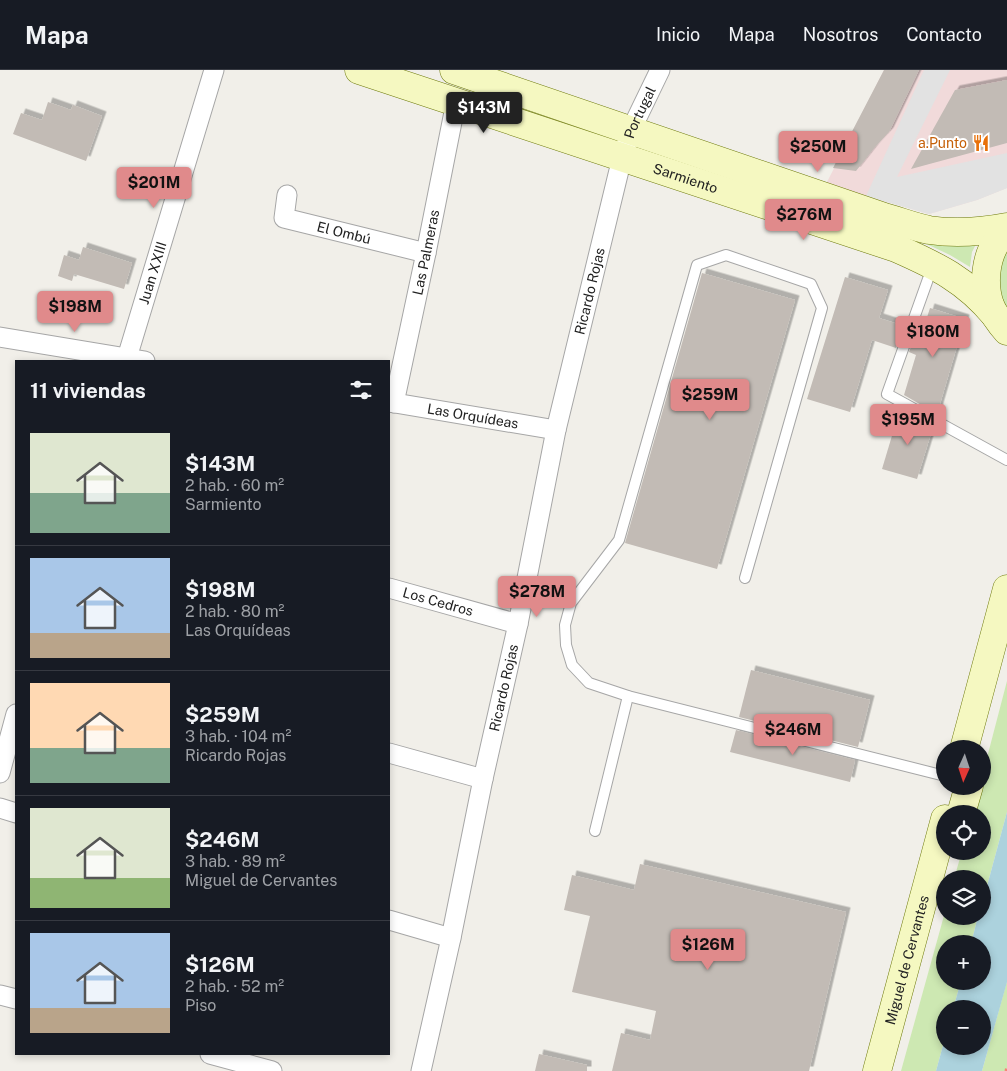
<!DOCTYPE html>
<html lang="es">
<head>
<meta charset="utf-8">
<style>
	body { margin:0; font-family:"Public Sans",sans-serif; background:#20242c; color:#f1f3f6; height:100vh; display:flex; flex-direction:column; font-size:19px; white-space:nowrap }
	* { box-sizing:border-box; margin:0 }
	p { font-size:16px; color:#9ea1a6 }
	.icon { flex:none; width:28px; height:28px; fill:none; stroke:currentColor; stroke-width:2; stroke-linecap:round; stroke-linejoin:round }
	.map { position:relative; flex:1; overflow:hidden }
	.sheet { position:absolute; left:15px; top:290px; width:375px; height:695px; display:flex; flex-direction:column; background:#171b24; border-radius:0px; box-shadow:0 2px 8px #0003 }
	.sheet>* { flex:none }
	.needle { width:32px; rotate:183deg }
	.tools { position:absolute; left:936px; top:670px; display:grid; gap:10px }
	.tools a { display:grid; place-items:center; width:55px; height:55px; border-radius:50%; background:#171b24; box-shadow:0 2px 8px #0003; font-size:25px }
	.price { position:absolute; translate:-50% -42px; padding:0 11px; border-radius:5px; background:#e08a8b; color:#111; font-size:16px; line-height:32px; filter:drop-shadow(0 1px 2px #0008) }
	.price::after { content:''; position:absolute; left:50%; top:30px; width:15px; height:11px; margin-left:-8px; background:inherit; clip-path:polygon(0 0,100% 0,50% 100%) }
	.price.active { background:#222; color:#fff }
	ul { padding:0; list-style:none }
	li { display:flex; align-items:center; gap:15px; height:125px; padding:0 15px }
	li+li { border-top:1px solid #363941 }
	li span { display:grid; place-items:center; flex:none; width:140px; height:100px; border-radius:0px; color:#555 }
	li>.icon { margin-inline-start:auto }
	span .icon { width:60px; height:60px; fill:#fffc; stroke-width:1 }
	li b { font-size:21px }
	h2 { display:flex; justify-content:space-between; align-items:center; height:60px; padding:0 15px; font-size:21px }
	header { display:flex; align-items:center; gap:30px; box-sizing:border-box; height:70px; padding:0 25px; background:#171b24; border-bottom:1px solid #363941 }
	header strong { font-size:24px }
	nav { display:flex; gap:28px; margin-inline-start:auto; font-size:18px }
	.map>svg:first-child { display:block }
	.commercial { fill:#f1dada }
	.grass { fill:#cde8b2 }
	.parking { fill:#e2e2e2 }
	.water { fill:#acd2dd }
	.building { fill:#c2bbb5; filter:url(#shadow) }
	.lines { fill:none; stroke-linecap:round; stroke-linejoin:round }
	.service-casing { stroke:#a6a6a6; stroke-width:12 }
	.minor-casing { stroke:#a6a6a6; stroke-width:21 }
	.secondary-casing { stroke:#6c780a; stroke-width:29 }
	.path { stroke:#f48477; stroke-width:3; stroke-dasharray:2.5 2.5; stroke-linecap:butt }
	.service { stroke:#fff; stroke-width:10 }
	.minor { stroke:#fff; stroke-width:19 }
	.secondary { stroke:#f5f8c1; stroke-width:28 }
	.labels { text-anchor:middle; stroke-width:4; stroke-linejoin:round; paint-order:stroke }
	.street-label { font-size:14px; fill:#222; stroke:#fff }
	.food-label { font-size:14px; fill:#c56008; stroke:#fff; text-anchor:end }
</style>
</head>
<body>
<header>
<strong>Mapa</strong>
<nav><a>Inicio</a><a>Mapa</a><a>Nosotros</a><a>Contacto</a></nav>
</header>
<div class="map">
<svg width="1007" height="1001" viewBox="0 0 1007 1001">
	<defs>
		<filter id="shadow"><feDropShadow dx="4.5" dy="-4.5" stdDeviation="0" flood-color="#0004"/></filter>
	</defs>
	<rect width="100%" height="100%" fill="#f1efe9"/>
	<polygon class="commercial" points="884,0 1007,0 1007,118 977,130 929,144 826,114"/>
	<g class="grass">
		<polygon points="918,170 977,172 972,182 970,197 950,185"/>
		<polygon points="1007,174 1007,245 995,223 1001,183"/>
		<polygon points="1007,611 1007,742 983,831 982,809 954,809 962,781 982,781 982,744 972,744 979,716 982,716 983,703"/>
		<polygon points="945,842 945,846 978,846 971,874 945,874 945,911 961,911 953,939 945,939 945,968 936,1001 901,1001"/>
		<polygon points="1007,911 1007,1001 982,1001"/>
	</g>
	<polygon class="parking" points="924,0 950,0 897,107 1007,83 1007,118 977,130 929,144 866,126"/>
	<polygon class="water" points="1007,742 1007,912 982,1001 936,1001 945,968 945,976 982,976 982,939 953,939 961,911 982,911 982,874 971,874 978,846 982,846 983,831"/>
	<g class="building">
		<polygon points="884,0 919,0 889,62 875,77 856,101 833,98"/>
		<polygon points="1007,10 1007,73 911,99 955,20"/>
		<polygon points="48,32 71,40 73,35 102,46 86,91 13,64 21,43 42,50"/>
		<polygon points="83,177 132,193 124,219 74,204 72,211 58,206 64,185 79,190"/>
		<polygon points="702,203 795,230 717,499 625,473"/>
		<polygon points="845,207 888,220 879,248 904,256 896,278 872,270 850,342 807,329"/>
		<polygon points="930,238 965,249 937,344 904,325 916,285 909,282 917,261 922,263"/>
		<polygon points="900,339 933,357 917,409 882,399"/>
		<polygon points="751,600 870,630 858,677 739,647"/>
		<polygon points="736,660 855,690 850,712 730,682"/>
		<polygon points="640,794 846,842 809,1001 612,1001 621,963 650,970 656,941 572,922 590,846 564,840 572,805 634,820"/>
		<polygon points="539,984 587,995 587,1001 535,1001"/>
	</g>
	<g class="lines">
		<g class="service-casing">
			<g id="service">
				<polyline points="933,195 887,324 1007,390"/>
				<polyline points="745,508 822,238 811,214 726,185 697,195 619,470 571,533 565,555 566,575 572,595 589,613 628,626 945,706"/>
				<polyline points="595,761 628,626"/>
			</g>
		</g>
		<g class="minor-casing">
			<g id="minor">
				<path id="s1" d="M 287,125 L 284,148 L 426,183"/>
				<polyline points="0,267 145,291"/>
				<path id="s2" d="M 126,291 L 214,0"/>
				<path id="s3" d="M 389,332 L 556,360"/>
				<path id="s4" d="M 394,333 L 426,183 L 456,32"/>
				<path id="s5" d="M 389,518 L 518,554"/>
				<polyline points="389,683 483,709"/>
				<polyline points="0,703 16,644"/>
				<polyline points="0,738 16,743"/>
				<polyline points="389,850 451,868"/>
				<polyline points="0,925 16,929"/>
				<polyline points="210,984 272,1001"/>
				<path id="s6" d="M 421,1001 L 451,868 L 483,709 L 518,554 L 556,360 L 622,88 L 631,60 L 660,0"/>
			</g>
		</g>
		<g class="secondary-casing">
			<g id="secondary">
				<path id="s7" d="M 359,0 L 896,178 C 937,196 966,210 995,245"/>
				<path d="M 454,0 L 884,147 C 899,151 914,157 929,160 C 956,164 981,162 1007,157"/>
				<path d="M 1007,159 C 1004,163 1000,167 997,171 C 985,189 983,215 990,235 C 994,245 1000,253 1007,261"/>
				<polyline points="964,679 1007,519"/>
				<polyline points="961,744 969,716"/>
				<path id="s8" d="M 877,1001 L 945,749"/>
			</g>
		</g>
		<polyline class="path" points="1006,1001 1007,996"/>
		<use href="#service" class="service"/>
		<use href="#minor" class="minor"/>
		<use href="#secondary" class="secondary"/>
	</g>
	<defs>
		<g id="restaurant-bare" transform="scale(1.35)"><path d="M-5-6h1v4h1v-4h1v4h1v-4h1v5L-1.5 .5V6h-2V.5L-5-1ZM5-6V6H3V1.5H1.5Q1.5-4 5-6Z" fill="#e8710a" stroke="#fff" stroke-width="2.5" paint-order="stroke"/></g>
	</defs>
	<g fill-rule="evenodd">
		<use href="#restaurant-bare" x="981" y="73"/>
	</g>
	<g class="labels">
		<g class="street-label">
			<text dy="5" stroke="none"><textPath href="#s6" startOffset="984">Portugal</textPath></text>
			<text dy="5" stroke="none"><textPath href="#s7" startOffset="344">Sarmiento</textPath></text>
			<text dy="5" stroke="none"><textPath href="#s1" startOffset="85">El Ombú</textPath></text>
			<text dy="5" stroke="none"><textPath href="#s4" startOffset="154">Las Palmeras</textPath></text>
			<text dy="5" stroke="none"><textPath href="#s2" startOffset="92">Juan XXIII</textPath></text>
			<text dy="5" stroke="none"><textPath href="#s6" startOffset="798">Ricardo Rojas</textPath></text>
			<text dy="5" stroke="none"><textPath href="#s3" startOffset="85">Las Orquídeas</textPath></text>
			<text dy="5" stroke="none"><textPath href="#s5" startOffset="51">Los Cedros</textPath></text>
			<text dy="5" stroke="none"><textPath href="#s6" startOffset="392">Ricardo Rojas</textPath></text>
			<text dy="5" stroke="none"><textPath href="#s8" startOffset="115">Miguel de Cervantes</textPath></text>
		</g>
		<g class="food-label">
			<text x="967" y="78">a.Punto</text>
		</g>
	</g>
</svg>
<div class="tools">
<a><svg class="needle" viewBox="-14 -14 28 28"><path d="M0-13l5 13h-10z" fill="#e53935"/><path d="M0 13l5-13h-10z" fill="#9ea1a6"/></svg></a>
<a><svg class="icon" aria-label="locate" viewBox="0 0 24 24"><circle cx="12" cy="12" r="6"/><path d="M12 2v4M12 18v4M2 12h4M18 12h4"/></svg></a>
<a><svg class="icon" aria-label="layers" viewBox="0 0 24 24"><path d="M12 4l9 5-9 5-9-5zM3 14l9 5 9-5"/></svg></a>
<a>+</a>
<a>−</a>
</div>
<b class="price active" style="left:484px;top:64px">$143M</b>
<b class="price" style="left:818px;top:103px">$250M</b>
<b class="price" style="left:154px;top:139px">$201M</b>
<b class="price" style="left:804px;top:171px">$276M</b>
<b class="price" style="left:75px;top:263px">$198M</b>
<b class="price" style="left:933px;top:288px">$180M</b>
<b class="price" style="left:710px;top:351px">$259M</b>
<b class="price" style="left:908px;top:376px">$195M</b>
<b class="price" style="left:537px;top:548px">$278M</b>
<b class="price" style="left:793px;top:686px">$246M</b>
<b class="price" style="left:708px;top:901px">$126M</b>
<section class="sheet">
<h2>11 viviendas<svg class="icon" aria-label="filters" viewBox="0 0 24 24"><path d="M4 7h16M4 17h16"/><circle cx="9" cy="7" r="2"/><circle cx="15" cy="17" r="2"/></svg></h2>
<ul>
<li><span style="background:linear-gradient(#dfe7d0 60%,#7fa58c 0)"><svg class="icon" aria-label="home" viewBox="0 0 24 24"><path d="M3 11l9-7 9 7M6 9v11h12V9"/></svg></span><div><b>$143M</b><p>2 hab. · 60 m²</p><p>Sarmiento</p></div></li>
<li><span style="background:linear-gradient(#a9c7e8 75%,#b9a48a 0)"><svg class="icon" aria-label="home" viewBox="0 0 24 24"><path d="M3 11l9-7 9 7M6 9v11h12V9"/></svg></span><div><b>$198M</b><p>2 hab. · 80 m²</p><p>Las Orquídeas</p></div></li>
<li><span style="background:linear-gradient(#ffd9b3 65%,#7fa58c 0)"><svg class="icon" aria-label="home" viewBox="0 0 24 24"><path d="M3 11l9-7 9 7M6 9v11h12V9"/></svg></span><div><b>$259M</b><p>3 hab. · 104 m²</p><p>Ricardo Rojas</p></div></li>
<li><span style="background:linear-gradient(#dfe7d0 70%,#8fb573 0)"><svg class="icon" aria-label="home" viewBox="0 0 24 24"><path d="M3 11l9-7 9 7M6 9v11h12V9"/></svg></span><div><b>$246M</b><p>3 hab. · 89 m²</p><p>Miguel de Cervantes</p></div></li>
<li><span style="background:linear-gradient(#a9c7e8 75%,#b9a48a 0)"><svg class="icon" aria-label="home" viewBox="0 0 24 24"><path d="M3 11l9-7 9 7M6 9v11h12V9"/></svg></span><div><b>$126M</b><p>2 hab. · 52 m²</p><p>Piso</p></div></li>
</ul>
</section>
</div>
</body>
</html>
